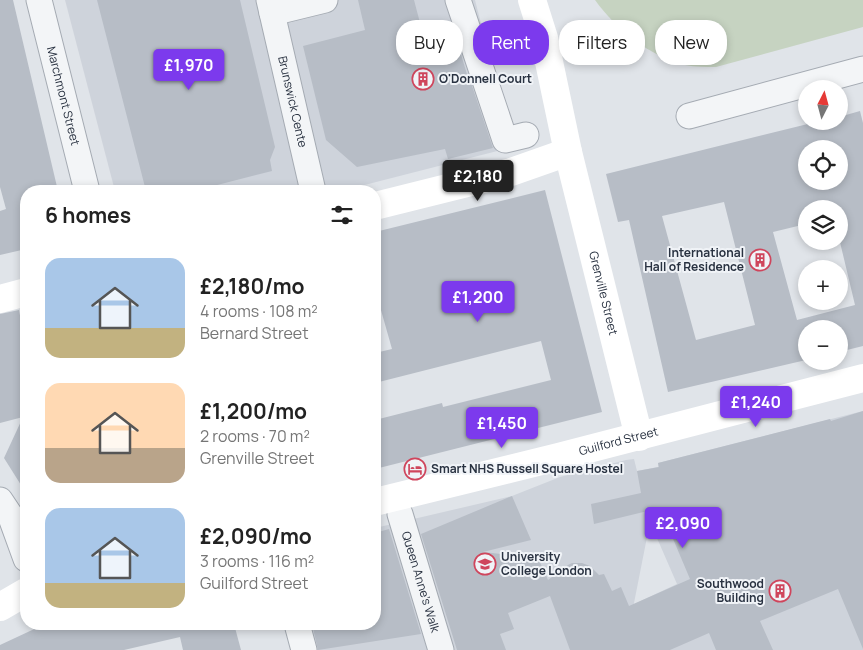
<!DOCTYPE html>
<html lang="en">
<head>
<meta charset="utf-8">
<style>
	body { margin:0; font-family:Manrope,sans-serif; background:#f2f2f2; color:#222; height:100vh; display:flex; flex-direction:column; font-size:19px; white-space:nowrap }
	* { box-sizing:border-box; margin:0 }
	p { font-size:16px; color:#767676 }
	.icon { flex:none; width:28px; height:28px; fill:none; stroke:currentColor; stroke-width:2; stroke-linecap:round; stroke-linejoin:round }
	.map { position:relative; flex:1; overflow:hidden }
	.sheet { position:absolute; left:20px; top:185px; width:361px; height:445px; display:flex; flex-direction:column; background:#fff; border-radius:20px; box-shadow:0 2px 8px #0003 }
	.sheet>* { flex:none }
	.hud { position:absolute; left:396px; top:20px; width:391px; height:45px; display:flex; gap:10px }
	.needle { width:32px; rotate:6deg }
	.fabs { position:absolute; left:798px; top:80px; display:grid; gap:10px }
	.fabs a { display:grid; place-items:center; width:50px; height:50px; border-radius:50%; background:#fff; box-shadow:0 2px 8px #0003; font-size:25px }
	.price { position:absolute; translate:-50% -42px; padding:0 11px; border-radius:5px; background:#7c3aed; color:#fff; font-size:16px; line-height:32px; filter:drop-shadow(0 1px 2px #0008) }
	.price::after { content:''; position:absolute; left:50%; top:30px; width:15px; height:11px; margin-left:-8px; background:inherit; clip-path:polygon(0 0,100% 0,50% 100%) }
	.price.selected { background:#222; color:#fff }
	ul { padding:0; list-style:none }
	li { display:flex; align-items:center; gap:15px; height:125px; padding:0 25px }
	li span { display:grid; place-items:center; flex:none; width:140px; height:100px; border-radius:15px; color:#555 }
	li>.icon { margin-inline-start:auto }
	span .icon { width:60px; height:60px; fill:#fffc; stroke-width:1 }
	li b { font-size:21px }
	h2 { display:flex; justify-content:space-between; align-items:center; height:60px; padding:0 25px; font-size:21px }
	.chip { padding:0 18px; border-radius:20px; background:#fff; box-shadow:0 2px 8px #0003; font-size:18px; line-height:45px }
	.chip.selected { background:#7c3aed; color:#fff }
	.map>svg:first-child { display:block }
	.built { fill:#ced3db; fill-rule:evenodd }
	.green { fill:#c6d3c1 }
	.building { fill:#b7bdc6; fill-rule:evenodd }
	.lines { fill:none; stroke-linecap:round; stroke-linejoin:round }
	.street-casing { stroke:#a5abb3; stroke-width:27 }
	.street { stroke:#f3f5f7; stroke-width:25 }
	.secondary { stroke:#fff; stroke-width:28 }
	.labels { text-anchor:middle; stroke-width:4; stroke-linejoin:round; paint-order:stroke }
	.poi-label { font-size:12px; font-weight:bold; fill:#293241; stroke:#f0f3f7; text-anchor:start }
	.street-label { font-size:12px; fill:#293241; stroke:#f0f3f7 }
</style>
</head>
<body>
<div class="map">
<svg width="863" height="650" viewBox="0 0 863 650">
	<rect width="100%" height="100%" fill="#e0e4e9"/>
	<g class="built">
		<polygon points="65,0 475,0 513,147 341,191 115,191"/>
		<path d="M 863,411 L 863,650 L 305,650 L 299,624 L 375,624 L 375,528 L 512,496 L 560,477 L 626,460 L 634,459 L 637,471 L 658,467 L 658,463 ZM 650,522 L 677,584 L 634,604 L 634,603 Z"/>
	</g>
	<path class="green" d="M 595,0 L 863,0 L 863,27 L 716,67 C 706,67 695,67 685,65 C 649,56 616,29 595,0 Z"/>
	<g class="building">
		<polygon points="0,0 13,0 58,191 26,191 26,249 0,255 0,211 6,209 0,187"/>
		<polygon points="97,0 240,0 275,147 270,160 272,171 194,191 146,191"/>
		<polygon points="358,0 414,0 424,38 445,38 449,53 460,51 469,81 470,80 493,148 448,159 445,149 357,167 326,140 303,46 365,30"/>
		<path d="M 860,111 L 863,123 L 863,346 L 839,352 L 839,329 L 806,329 L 806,360 L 668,392 L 629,220 L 618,222 L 606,174 L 820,121 L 839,121 L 839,117 ZM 806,149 L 839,149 L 839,181 L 806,181 ZM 724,202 L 755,325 L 696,340 L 662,216 ZM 806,209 L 839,209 L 839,238 L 855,305 L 797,320 L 773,232 L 806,224 Z"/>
		<polygon points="545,190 602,412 375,469 375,420 442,403 443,407 551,380 541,341 375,383 375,353 392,349 375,289 375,232"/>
		<polygon points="19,310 21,321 26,320 26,493 4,458 23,417 0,423 0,314"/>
		<polygon points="863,411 863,649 838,589 760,621 773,650 716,650 709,633 670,650 570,650 550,596 508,613 514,629 500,634 506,650 457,650 421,534 512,496 531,540 483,552 538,558 548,580 568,565 572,563 582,563 590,566 599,575 604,574 612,591 621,587 629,606 690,579 660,508 594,524 591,504 641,493 637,471 659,467 658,463 830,419 831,421"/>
		<polygon points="389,529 421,634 318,650 312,624 375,624 375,533"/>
		<polygon points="45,624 234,624 241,650 183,650 180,637 124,650 0,650 0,645"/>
	</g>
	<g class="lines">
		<g class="street-casing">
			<g id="street">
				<path id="s1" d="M 39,0 L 87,191"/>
				<polyline points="269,0 272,13 325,0"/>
				<polyline points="458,0 505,140 526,135"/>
				<path id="s2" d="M 272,13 L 313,191"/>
				<polyline points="689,116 863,69"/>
				<polyline points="0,500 10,515 26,559"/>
				<path id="s3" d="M 400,514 L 441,650"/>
				<polyline points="297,624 304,650"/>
			</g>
		</g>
		<use href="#street" class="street"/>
		<g class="secondary">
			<path id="s4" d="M 532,0 L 544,38 L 568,152 L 639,437"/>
			<polyline points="375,206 511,172 568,152"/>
			<polyline points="0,299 26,292"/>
			<path id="s5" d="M 375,502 L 558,457 L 863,378"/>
			<polyline points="0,607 26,592"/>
		</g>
	</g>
	<defs>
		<g id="building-ring" transform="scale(1.125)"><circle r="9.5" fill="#f0f3f7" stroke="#cf455c" stroke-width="1.5"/><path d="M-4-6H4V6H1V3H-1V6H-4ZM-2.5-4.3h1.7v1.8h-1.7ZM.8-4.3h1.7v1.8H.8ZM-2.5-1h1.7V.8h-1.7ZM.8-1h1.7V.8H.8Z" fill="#cf455c"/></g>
		<g id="hotel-ring" transform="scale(1.125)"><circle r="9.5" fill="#f0f3f7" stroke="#cf455c" stroke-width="1.5"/><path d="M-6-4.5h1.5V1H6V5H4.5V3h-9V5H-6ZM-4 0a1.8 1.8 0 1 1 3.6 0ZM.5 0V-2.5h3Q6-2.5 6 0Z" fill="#cf455c"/></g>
		<g id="university-ring" transform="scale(1.125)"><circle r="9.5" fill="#f0f3f7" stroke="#cf455c" stroke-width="1.5"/><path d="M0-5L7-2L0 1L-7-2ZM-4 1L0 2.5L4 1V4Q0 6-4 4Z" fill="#cf455c"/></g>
	</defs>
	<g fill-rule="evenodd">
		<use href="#building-ring" x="423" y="79"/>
		<use href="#building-ring" x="760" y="260"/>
		<use href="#hotel-ring" x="415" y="469"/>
		<use href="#university-ring" x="485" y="564"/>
		<use href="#building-ring" x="780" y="591"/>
	</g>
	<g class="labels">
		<g class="poi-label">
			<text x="439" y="83">O'Donnell Court</text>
			<text x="744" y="257" text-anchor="end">International<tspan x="744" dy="14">Hall of Residence</tspan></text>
			<text x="431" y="473">Smart NHS Russell Square Hostel</text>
			<text x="501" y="561">University<tspan x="501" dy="14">College London</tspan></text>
			<text x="764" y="588" text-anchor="end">Southwood<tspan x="764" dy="14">Building</tspan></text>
		</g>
		<g class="street-label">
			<text dy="4" stroke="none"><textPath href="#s1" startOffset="99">Marchmont Street</textPath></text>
			<text dy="4" stroke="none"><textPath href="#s2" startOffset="91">Brunswick Cente</textPath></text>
			<text dy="4" stroke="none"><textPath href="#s4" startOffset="302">Grenville Street</textPath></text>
			<text dy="4" stroke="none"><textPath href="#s5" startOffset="251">Guilford Street</textPath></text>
			<text dy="4" stroke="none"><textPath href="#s3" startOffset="71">Queen Anne's Walk</textPath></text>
		</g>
	</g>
</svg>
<div class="fabs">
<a><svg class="needle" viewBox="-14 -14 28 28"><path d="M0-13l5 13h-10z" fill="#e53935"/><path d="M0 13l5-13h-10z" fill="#767676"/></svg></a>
<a><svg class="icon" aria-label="locate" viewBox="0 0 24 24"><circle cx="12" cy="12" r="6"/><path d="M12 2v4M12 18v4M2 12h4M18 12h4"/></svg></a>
<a><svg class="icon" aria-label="layers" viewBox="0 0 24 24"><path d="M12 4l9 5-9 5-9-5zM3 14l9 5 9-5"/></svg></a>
<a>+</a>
<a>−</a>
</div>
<b class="price" style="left:189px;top:91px">£1,970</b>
<b class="price selected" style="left:478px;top:202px">£2,180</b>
<b class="price" style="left:478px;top:323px">£1,200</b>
<b class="price" style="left:756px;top:428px">£1,240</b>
<b class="price" style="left:502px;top:449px">£1,450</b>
<b class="price" style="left:683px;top:549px">£2,090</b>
<div class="hud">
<a class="chip">Buy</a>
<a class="chip selected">Rent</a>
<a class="chip">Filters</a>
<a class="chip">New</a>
</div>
<section class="sheet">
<h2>6 homes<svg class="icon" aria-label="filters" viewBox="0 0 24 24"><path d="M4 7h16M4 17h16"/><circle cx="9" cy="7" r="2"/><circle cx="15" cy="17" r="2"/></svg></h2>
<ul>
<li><span style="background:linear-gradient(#a9c7e8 70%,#c2b280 0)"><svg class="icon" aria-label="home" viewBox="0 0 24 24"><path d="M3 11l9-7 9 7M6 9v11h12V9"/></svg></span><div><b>£2,180/mo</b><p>4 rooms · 108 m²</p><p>Bernard Street</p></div></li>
<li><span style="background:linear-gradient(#ffd9b3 65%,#b9a48a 0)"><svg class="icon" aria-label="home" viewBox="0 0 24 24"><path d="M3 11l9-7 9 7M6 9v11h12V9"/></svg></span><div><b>£1,200/mo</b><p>2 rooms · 70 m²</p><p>Grenville Street</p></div></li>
<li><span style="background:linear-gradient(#a9c7e8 75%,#c2b280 0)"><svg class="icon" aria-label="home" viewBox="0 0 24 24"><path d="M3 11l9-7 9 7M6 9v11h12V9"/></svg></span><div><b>£2,090/mo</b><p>3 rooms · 116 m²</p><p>Guilford Street</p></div></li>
</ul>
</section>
</div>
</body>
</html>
